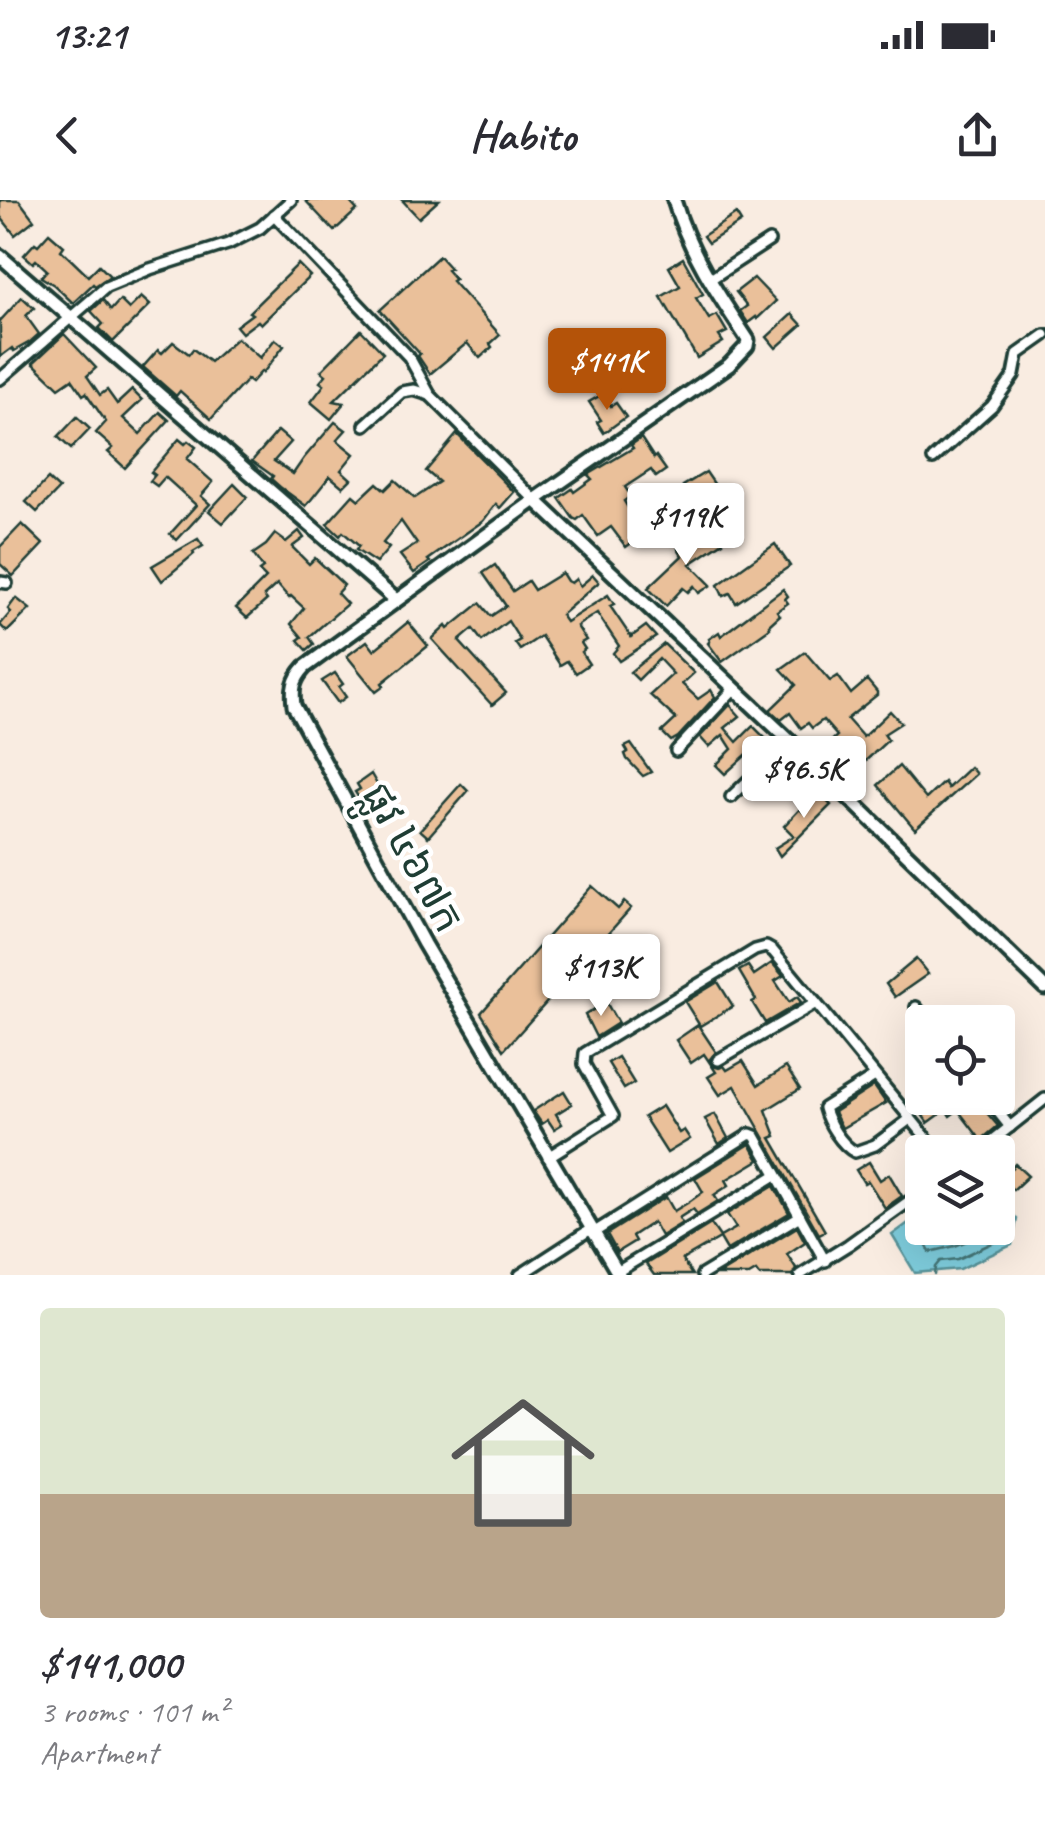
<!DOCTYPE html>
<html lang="en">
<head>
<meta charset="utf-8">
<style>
	body { margin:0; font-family:Caveat,"Noto Sans Khmer",sans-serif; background:#f2f2f3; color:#2b2b33; height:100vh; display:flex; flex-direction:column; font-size:38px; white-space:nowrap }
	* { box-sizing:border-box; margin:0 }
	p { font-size:32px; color:#7c7c81 }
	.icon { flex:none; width:55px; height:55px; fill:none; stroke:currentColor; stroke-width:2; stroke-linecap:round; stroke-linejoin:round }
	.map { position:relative; height:1075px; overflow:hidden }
	.sheet { display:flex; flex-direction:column; background:#fff; flex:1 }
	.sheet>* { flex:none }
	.controls { position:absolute; left:905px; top:805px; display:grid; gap:20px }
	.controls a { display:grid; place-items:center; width:110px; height:110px; border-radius:10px; background:#fff; box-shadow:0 10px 40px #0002; font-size:50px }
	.price { position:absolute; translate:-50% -85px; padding:0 22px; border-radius:10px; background:#fff; color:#222; font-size:32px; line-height:65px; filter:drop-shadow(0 2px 5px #0008) }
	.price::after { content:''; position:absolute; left:50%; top:60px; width:30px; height:22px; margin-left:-15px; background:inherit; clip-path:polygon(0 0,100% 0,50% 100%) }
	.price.active { background:#b45309; color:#fff }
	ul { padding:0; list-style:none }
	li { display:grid; align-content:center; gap:20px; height:530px; padding:0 40px }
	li+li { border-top:2px solid #e1e1e2 }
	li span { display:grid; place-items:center; height:310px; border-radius:10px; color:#555 }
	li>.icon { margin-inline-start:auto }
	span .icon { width:180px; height:180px; fill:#fffc; stroke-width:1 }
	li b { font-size:42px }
	.status { display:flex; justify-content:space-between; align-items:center; height:70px; padding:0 50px; background:#fff; direction:ltr }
	.status svg { height:28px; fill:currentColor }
	header { display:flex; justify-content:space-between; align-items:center; height:130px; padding:0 40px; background:#fff; font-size:45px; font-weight:600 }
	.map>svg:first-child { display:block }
	.water { fill:#7eccdc; stroke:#589399; stroke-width:2.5 }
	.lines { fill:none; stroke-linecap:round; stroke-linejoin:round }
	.shore { stroke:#457677; stroke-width:2.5 }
	.building { fill:#eac09a; stroke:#1f3d34; stroke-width:2.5 }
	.minor-casing { stroke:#1f3d34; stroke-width:16 }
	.tertiary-casing { stroke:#1f3d34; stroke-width:19 }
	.minor { stroke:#fff; stroke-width:9 }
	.tertiary { stroke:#fff; stroke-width:11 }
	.labels { text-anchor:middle; stroke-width:9; stroke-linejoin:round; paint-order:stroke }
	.street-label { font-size:42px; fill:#1f3d34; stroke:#fff }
</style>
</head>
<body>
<div class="status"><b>13:21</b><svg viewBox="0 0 49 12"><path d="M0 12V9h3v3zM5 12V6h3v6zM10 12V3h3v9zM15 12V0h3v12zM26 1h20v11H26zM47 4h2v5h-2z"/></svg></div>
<header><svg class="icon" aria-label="back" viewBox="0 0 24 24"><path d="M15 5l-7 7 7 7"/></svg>Habito<svg class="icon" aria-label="share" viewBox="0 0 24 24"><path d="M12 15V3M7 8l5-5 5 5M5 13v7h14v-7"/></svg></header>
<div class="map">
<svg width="1045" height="1075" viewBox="0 0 1045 1075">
	<rect width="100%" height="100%" fill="#f9ece1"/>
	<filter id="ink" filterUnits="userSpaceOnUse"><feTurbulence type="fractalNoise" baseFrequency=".01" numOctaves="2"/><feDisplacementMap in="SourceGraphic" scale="20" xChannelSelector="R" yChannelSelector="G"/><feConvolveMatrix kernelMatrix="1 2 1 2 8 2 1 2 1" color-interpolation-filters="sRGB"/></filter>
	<g filter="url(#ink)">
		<polygon class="water" points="998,997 1017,1019 1012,1045 960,1069 915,1073 892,1035 922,1013 922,1028 998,1028"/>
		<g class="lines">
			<g class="shore">
				<polyline points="939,1028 924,1041 930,1052 955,1046 990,1031 992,1028"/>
				<polyline points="935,1075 936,1067 941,1061 958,1059 1003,1038 1006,1022 998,1012"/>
			</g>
		</g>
		<g class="building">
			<polygon points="0,0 19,0 34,20 15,35 0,16"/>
			<polygon points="305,0 348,0 357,10 334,31"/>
			<polygon points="402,0 439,0 419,18"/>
			<polygon points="736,14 741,22 708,43 703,36"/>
			<polygon points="49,33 64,46 61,50 88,76 99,65 110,76 95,86 93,84 73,103 54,85 41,77 47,70 36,60 33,63 24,55 35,43 38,45"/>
			<polygon points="439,56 450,68 447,70 455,79 452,81 500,135 490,144 492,147 480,158 467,143 430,174 418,156 420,154 380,110"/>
			<polygon points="683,58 703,94 696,98 709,119 717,115 727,132 719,136 723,142 697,158 661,97 680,86 669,67"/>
			<polygon points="298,64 310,76 261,124 258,121 242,133 236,126 252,114 249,112"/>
			<polygon points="754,78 776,101 757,119 756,117 748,123 740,111 747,106 736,92"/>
			<polygon points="22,97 34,108 26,116 39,134 30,142 14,151 12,148 0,157 0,121"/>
			<polygon points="141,97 150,105 113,142 99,128 103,124 91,111 103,100 111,110 120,100 129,109"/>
			<polygon points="792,114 802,125 776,148 767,137"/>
			<polygon points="361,130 383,153 334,201 344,203 331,219 311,202 324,185 320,182 326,175 321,171"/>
			<polygon points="64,134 96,168 87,176 100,195 107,190 117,204 132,190 142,200 123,218 140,234 160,212 169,220 125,268 108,252 113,248 96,233 106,222 86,193 83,195 72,179 59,188 33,163"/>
			<polygon points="237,138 260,158 275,139 284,146 263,173 262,171 251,183 247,180 211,219 180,191 176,196 143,167 158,150 162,153 173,142 189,154 193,149 210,162"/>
			<polygon points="603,194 611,206 616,203 626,217 604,233 597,222 601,220 589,202"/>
			<polygon points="77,217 90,229 71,249 58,237"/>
			<polygon points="335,222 346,230 337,240 354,254 341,270 351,279 343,287 330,276 306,306 280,287 271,279 273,276 252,261 278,231 291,242 274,261 293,274 304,258"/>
			<polygon points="457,234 514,292 500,308 496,304 483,321 428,360 430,362 414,373 400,355 417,344 401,321 383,343 389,348 376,363 356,350 359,346 343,332 340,336 327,324 353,295 359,300 377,283 385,290 395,280 415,298 439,282 426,271"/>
			<polygon points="641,238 654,258 656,256 666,270 656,277 651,270 625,287 631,296 624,301 644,334 626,347 611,327 598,336 583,315 577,320 573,318 559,298 572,289 574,292 592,279 588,275 633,248 631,245"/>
			<polygon points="179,239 185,244 188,241 196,247 187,259 213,282 201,296 210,304 177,340 170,334 196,305 165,277 157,286 150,281 155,275 151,272"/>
			<polygon points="706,272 730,307 715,316 708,305 698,311 683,286"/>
			<polygon points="48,279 59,289 37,312 26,302"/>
			<polygon points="234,284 247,297 223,323 209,311"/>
			<polygon points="22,324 43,344 13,376 0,364 0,347"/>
			<polygon points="714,325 723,342 690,364 711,385 699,393 694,386 688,392 683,388 666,406 648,388 682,356 678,349"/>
			<polygon points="299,331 304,338 292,347 309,364 315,358 344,385 337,393 347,404 309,437 314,444 307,450 298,440 302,437 291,424 304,408 291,396 289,398 277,384 264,396 267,400 247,418 236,408 266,378 259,371 263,368 253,354 266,345 275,334 286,342"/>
			<polygon points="198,339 203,346 193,352 194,354 162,381 152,366"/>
			<polygon points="775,344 790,366 736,403 730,393 723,396 718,385"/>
			<polygon points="495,365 513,391 528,381 534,390 562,373 567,381 571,383 576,379 580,386 593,375 599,382 561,415 566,422 608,395 614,404 610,406 631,437 646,426 656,437 619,461 613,453 619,446 597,413 577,426 586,440 581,443 585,449 581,452 589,464 576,473 567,461 560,465 541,436 520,450 515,443 520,440 508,421 482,441 473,429 459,441 506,493 492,505 432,439 446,426 448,429 480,403 491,416 506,406 483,373"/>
			<polygon points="783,389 788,396 785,399 788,403 777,411 780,415 769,425 770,428 722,462 708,443 710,441 709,439 719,432 721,436"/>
			<polygon points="16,398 30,409 7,432 0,425 11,412 8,409"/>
			<polygon points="408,422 428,446 382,483 384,486 376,492 347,456 367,441 374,450"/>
			<polygon points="664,444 694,473 682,484 698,499 711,490 715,497 678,537 671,541 662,532 676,519 650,495 673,474 659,459 638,480 630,472"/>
			<polygon points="805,452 830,481 838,476 851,494 867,480 877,492 877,495 847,519 863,537 890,511 901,523 884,534 888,540 846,579 831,563 828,565 817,554 837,536 823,520 812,528 808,523 801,528 790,513 781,520 770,510 796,485 781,469"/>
			<polygon points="335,473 343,484 339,487 346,497 338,503 322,481"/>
			<polygon points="730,505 740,516 725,528 737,542 753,526 765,538 725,574 716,565 732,549 723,535 709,547 700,537"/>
			<polygon points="631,544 651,572 643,576 627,559 625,554 628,552 625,547"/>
			<polygon points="899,566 926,599 944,582 948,588 970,567 976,574 915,629 878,585"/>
			<polygon points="371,574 386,600 367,611 355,592 360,589 357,584"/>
			<polygon points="461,584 468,591 428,637 420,630"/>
			<polygon points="819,594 831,605 780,656 775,648 794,636 784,626 800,609 803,612"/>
			<polygon points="592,686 618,709 624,702 631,708 504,850 481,813"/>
			<polygon points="916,759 928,774 895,797 886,784"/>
			<polygon points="772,763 783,776 775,781 789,802 797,797 801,802 765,823 752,802 756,800 739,771 748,766 754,775"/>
			<polygon points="718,782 733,806 700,826 685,802"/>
			<polygon points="606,802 618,823 596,837 585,815"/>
			<polygon points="698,825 716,852 710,859 713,866 719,868 724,866 727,870 743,861 758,885 786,867 800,889 766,910 776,936 771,938 825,1031 819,1034 735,886 720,895 708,877 716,872 704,854 691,863 676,840"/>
			<polygon points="618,857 634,883 624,889 608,863"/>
			<polygon points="874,886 886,903 842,928 834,912"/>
			<polygon points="564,891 572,904 556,914 562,924 554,929 548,920 542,924 533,911"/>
			<polygon points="934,898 974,898 998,926 981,940 958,910 950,916 946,910 928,923 923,916 926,914 921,907"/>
			<polygon points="662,906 679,933 684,930 690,939 667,953 644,917"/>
			<polygon points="715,914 728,938 719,944 705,919"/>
			<polygon points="750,944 759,960 726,980 729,985 714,995 718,1001 697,1014 693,1009 679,1018 682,1023 661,1036 653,1022 632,1036 635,1041 617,1052 607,1034 666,997 674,1011 689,1002 703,992 695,978"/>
			<polygon points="869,962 880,980 889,974 902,996 885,1008 868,981 864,983 856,970"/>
			<polygon points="1015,964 1028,976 1013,990 1002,979"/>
			<polygon points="774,986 789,1013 727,1050 720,1038 682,1060 692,1075 654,1075 646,1064 711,1024 720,1037 736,1028 727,1014"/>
			<polygon points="797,1027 805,1042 787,1054 796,1068 792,1075 759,1075 756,1071 749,1075 718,1075"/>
		</g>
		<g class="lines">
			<g class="minor-casing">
				<g id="minor">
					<polyline points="274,15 409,157 430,195 535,300"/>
					<polyline points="709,80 769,41"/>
					<polyline points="0,179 106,87 150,69 228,44 260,28 291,0"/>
					<polyline points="365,225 402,192 414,190 430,195"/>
					<polyline points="933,259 992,206 1014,175 1018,154 1045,135"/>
					<polyline points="0,382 7,383"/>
					<polyline points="676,551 734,489"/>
					<polyline points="731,597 790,541"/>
					<polyline points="816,803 938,952"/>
					<polyline points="916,807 928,822"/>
					<path d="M 875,876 L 824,908 C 828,923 841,945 855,952 L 875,945 L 910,919"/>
					<polyline points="987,898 1010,927"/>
					<polyline points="978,952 1045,899"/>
					<polyline points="548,957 613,916 584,864 585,853 755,750 766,747 773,751 816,803 718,860"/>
					<polyline points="593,1033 750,934 755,936 825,1061"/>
					<polyline points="617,1072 776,975"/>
					<polyline points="520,1075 591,1029"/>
					<polyline points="702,1075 800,1016"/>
					<polyline points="800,1075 848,1045 922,992"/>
				</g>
			</g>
			<g class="tertiary-casing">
				<g id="tertiary">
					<polyline points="0,56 396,400"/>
					<polyline points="535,300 790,541 1045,788"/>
					<path d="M 619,1075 L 424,744 L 294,506 C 292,489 293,480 305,467 L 535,300 L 729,165 L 747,146 L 748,140 C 719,96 689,52 674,0"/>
				</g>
			</g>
			<use href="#minor" class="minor"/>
			<use href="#tertiary" class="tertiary"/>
		</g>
	</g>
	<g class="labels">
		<g class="street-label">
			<text transform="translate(414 657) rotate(61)" y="15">ផ្លូវ ៤៦៧ក</text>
		</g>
	</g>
</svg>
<div class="controls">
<a><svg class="icon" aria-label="locate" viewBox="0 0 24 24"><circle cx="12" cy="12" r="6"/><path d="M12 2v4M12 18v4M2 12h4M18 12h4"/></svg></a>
<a><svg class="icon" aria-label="layers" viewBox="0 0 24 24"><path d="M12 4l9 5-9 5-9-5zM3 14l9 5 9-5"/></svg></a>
</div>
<b class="price active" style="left:607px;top:213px">$141K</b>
<b class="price" style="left:686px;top:368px">$119K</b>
<b class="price" style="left:804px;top:621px">$96.5K</b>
<b class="price" style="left:601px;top:819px">$113K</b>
</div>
<section class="sheet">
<ul>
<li><span style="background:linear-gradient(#dfe7d0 60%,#b9a48a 0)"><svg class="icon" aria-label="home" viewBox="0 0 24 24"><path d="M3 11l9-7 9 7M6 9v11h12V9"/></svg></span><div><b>$141,000</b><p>3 rooms · 101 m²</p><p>Apartment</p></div></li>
</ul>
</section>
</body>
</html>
